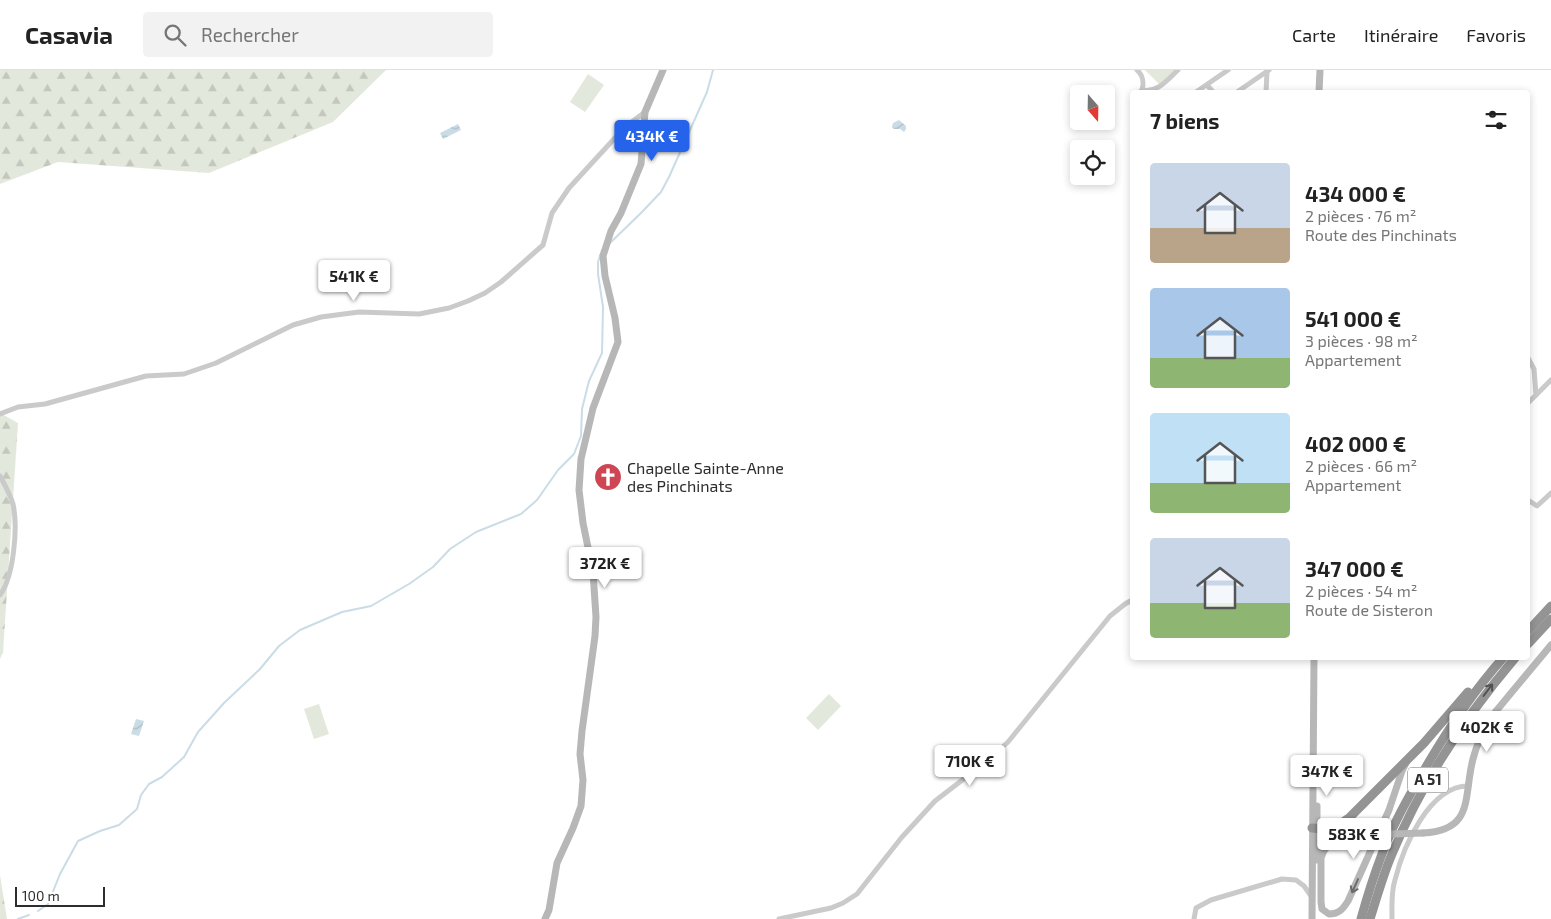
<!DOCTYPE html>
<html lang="fr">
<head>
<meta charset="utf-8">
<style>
	body { margin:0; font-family:"Exo 2",sans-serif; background:#f2f2f2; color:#222; height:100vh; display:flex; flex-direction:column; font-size:19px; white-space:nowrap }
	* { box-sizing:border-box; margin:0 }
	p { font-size:16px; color:#767676 }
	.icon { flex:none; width:28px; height:28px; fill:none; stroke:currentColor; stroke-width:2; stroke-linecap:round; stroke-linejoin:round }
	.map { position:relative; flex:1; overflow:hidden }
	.drawer { position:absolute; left:1130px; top:20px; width:400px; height:570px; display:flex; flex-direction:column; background:#fff; border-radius:5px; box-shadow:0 2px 8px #0003 }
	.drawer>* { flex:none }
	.needle { width:32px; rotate:160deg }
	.controls { position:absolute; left:1070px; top:15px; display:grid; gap:10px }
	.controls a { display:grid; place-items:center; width:45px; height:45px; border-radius:5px; background:#fff; box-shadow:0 2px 8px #0003; font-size:25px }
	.scale { position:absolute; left:15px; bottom:12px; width:90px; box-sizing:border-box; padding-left:5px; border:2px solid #2d2d2d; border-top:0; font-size:14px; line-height:18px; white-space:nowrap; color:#2d2d2d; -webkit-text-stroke:4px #fff; paint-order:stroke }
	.price { position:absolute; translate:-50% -42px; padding:0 11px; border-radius:5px; background:#fff; color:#222; font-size:16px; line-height:32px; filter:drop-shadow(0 1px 2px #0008) }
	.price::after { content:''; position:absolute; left:50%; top:30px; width:15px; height:11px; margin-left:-8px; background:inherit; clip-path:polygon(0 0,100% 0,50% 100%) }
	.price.selected { background:#2563eb; color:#fff }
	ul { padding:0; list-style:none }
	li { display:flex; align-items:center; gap:15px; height:125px; padding:0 20px }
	li span { display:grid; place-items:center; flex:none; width:140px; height:100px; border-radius:5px; color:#555 }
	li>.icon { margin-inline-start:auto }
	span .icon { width:60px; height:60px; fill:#fffc; stroke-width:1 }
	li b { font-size:21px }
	h2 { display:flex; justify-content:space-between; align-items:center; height:60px; padding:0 20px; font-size:21px }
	header { display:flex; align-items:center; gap:30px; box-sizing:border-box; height:70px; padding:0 25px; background:#fff; border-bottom:1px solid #e0e0e0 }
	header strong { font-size:24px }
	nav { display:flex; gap:28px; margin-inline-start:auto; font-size:18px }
	.search { width:350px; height:45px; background:#f2f2f2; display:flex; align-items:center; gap:12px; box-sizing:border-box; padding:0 18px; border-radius:5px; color:#767676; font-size:19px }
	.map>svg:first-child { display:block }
	.forest { fill:url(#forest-firs) }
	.pitch { fill:#e3e8dc }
	.water { fill:url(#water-waves) }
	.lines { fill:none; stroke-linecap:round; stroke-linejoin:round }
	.stream { stroke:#cadce6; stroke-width:2 }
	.street { stroke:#cacaca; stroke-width:5 }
	.secondary { stroke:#b7b7b7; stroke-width:7 }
	.highway { stroke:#949494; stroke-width:9 }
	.secondary-bridge { stroke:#b7b7b7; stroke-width:7 }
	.oneway { stroke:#515151 }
	.oneway2 { stroke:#6b6b6b }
	.labels { text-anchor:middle; stroke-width:5; stroke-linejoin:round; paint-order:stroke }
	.shield { fill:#fff; stroke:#6c6c6c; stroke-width:1 }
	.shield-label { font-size:15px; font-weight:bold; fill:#2d2d2d }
	.poi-label { font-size:16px; fill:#2d2d2d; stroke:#fff; text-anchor:start }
</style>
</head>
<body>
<header>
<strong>Casavia</strong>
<div class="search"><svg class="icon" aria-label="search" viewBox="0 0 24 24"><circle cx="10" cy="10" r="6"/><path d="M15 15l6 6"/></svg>Rechercher</div>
<nav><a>Carte</a><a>Itinéraire</a><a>Favoris</a></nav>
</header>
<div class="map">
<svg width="1551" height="849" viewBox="0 0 1551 849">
	<defs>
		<pattern id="forest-firs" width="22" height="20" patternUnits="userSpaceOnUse" patternTransform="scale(1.25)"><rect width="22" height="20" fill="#e3e8dc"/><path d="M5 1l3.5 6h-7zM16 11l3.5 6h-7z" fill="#c3c7bd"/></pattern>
		<pattern id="water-waves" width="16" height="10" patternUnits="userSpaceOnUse" patternTransform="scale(1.25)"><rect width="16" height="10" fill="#cadce6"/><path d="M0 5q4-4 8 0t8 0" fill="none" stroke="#aebdc6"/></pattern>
	</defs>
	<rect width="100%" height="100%" fill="#fff"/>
	<g class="forest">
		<polygon points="0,0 386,0 333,52 209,103 58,92 0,114"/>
		<polygon points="0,343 18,353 3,582 0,589"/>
		<polygon points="0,805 7,849 0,849"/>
	</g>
	<g class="pitch">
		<polygon points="1145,0 1175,0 1160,15"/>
		<polygon points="588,4 604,15 585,42 570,32"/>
		<polygon points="829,624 841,636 818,660 806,648"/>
		<polygon points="319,634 329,664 314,669 304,639"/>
	</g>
	<g class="water">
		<polygon points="899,50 906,56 906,59 904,62 900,59 894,59 892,57 893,53"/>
		<polygon points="458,54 461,60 443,69 440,63"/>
		<polygon points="136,649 144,651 139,666 131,664"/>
	</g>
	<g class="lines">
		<g class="stream">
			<polyline points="609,174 641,143 661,122 669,107 707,22 713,0"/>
			<polyline points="38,841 48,834 60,804 78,771 100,761 119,755 137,739 141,725 149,714 162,707 184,687 198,662 224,633 260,599 279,576 300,560 342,542 371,536 409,514 433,497 450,479 476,462 521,444 537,430 558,400 574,384 581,366 582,339 589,311 602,283 603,237 598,204 598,192 602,180"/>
			<polyline points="18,849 29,845"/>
		</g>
		<g class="street">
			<path d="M 1137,0 C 1143,5 1144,13 1142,20"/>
			<polyline points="1207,15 1213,22"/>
			<path d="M 1140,22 L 1142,20 C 1158,23 1167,10 1178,0"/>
			<polyline points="1196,22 1228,0"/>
			<polyline points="1237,22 1269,0"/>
			<polyline points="1266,22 1267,2"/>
			<polyline points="1528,288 1534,299 1536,325"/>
			<polyline points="1528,333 1551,310"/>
			<polyline points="0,344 18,337 45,334 146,306 184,304 216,293 293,255 321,247 359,242 419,244 449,238 468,231 485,223 501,212 543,175 552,143 569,118 625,57 645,42"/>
			<path d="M 0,406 C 5,415 10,424 13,434 C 18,457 14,506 0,525"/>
			<polyline points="1528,430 1537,436 1551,423"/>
			<polyline points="779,849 831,838 843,833 857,824 902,767 935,731 987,691 1008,672 1110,546 1125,534 1132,530"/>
			<polyline points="1194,849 1196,838 1211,830 1282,809 1296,810 1304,816 1311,826"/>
			<path d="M 1392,849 C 1392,837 1391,822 1395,810 C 1403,778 1429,715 1469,716"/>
		</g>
		<g class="secondary">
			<polyline points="1319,22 1320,0"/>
			<polyline points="1317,736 1317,790"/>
			<path d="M 1423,763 C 1475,760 1463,727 1473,689 C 1477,673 1484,659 1492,646 L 1551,575"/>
			<path d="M 1341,767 C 1331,771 1324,777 1321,788 L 1321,832 L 1322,839 L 1329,844 C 1339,844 1343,839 1348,831 L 1389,740 L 1402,701 L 1406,693"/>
			<polyline points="1315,768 1328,768 1364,765"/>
			<polyline points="545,849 549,840 557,793 573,758 581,736 583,710 580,684 582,661 595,566 596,547 593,502 583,453 579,420 581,389 593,338 618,272 615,248 605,206 603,186 611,161 621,143 641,94 645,42 663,0"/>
			<polyline points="1312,849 1314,588"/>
		</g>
		<g class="highway">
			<polyline points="1528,561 1551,536"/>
			<polyline points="1528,574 1551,549"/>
			<path d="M 1312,758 C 1330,760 1335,758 1349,748 L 1424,673 L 1468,622"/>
			<path d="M 1361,849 C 1367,827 1374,805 1382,784 C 1391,758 1405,733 1419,709 C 1444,665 1470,625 1503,588"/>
			<path d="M 1370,849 C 1377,827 1383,805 1392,784 C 1422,712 1465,647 1515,588"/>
		</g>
		<polyline class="secondary-bridge" points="1364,765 1423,763"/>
	</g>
	<defs><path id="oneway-shaft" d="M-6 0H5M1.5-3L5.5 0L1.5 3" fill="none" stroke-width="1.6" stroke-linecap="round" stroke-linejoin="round" transform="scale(1.25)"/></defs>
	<use class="oneway" href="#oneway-shaft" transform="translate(1488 620) rotate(-53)"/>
	<use class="oneway2" href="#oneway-shaft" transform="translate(1355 816) rotate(114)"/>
	<defs>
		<g id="church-disc" transform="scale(1.4375)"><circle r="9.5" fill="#ce4554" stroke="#fff"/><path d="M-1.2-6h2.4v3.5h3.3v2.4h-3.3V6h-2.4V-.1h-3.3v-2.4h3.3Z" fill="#fff"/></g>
	</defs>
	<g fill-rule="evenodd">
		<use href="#church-disc" x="608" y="407"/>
	</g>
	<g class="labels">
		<rect class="shield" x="1408" y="697.5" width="40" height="25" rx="4"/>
		<g class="shield-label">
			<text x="1428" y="715">A 51</text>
		</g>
		<g class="poi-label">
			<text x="627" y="404">Chapelle Sainte-Anne<tspan x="627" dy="18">des Pinchinats</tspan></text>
		</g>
	</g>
</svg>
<div class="controls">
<a><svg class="needle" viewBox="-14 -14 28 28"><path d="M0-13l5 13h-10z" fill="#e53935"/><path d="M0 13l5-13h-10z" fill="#767676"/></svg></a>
<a><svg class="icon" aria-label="locate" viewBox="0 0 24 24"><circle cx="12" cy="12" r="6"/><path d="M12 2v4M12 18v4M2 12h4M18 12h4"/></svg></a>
</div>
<div class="scale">100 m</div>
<b class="price selected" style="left:652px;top:92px">434K €</b>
<b class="price" style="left:354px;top:232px">541K €</b>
<b class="price" style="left:605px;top:519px">372K €</b>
<b class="price" style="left:1487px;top:683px">402K €</b>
<b class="price" style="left:970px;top:717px">710K €</b>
<b class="price" style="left:1327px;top:727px">347K €</b>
<b class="price" style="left:1354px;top:790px">583K €</b>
<section class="drawer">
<h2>7 biens<svg class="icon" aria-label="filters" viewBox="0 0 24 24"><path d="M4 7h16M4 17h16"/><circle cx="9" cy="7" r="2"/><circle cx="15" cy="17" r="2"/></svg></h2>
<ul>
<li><span style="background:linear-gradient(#c9d6e8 65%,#b9a48a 0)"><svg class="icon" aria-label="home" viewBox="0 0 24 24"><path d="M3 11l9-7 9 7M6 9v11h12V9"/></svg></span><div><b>434 000 €</b><p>2 pièces · 76 m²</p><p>Route des Pinchinats</p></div></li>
<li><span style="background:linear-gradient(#a9c7e8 70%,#8fb573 0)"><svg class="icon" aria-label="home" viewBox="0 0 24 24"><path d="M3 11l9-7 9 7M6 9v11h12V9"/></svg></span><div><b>541 000 €</b><p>3 pièces · 98 m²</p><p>Appartement</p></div></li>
<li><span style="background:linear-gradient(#bfe0f5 70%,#8fb573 0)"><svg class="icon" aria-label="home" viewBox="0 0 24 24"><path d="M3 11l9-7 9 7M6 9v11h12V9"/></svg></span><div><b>402 000 €</b><p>2 pièces · 66 m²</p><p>Appartement</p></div></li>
<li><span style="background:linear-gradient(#c9d6e8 65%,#8fb573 0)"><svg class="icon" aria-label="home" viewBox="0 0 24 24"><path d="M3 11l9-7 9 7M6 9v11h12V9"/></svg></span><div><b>347 000 €</b><p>2 pièces · 54 m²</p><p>Route de Sisteron</p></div></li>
</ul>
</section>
</div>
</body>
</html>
